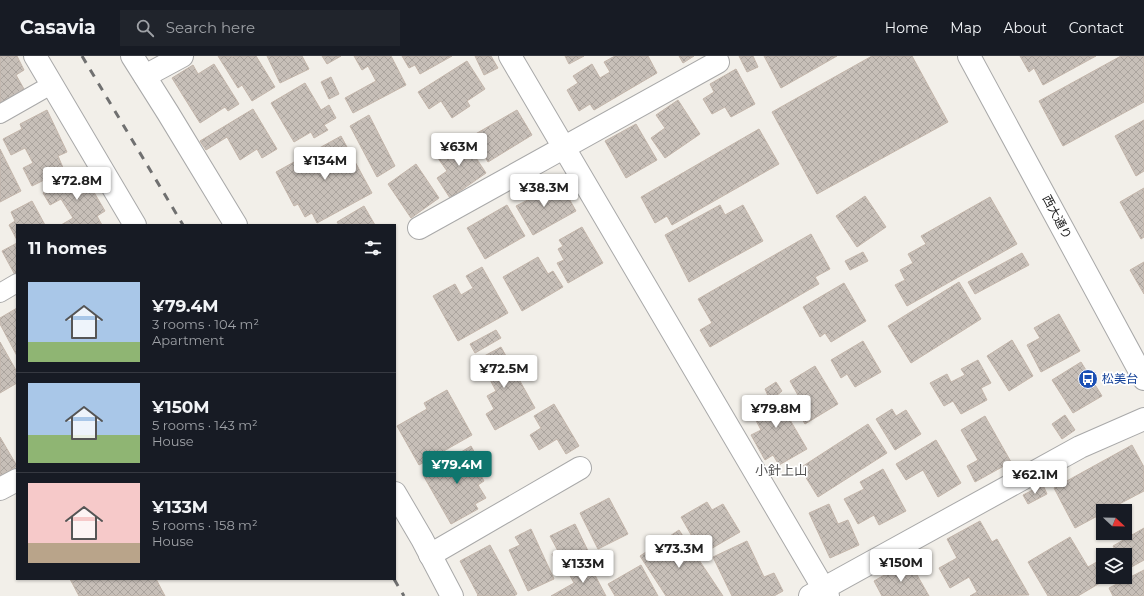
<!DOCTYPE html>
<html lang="en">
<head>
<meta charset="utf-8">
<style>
	body { margin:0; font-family:Montserrat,"Noto Sans JP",sans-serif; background:#20242c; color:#f1f3f6; height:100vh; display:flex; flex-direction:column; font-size:15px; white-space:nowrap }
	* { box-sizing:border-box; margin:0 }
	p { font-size:13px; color:#9ea1a6 }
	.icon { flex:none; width:22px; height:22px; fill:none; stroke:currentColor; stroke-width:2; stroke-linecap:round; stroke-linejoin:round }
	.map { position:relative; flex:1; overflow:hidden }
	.panel { position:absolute; left:16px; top:168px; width:380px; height:356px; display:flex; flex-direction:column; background:#171b24; border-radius:0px; box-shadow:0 1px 3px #0004 }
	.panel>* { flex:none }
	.needle { width:26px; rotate:112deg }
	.fabs { position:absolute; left:1096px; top:448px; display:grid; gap:8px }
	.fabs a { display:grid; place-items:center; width:36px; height:36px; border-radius:0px; background:#171b24; box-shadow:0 1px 3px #0004; font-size:20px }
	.price { position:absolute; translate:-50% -34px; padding:0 9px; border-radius:4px; background:#fff; color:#222; font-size:13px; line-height:26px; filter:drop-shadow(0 1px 2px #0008) }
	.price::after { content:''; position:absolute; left:50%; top:24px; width:12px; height:9px; margin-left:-6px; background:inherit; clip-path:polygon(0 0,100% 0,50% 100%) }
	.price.active { background:#0f766e; color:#fff }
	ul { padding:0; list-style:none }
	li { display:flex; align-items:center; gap:12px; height:100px; padding:0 12px }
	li+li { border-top:1px solid #363941 }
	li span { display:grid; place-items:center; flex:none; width:112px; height:80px; border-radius:0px; color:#555 }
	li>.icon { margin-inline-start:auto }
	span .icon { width:48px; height:48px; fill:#fffc; stroke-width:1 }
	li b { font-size:17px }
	h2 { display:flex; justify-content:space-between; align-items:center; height:48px; padding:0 12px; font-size:17px }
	header { display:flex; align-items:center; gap:24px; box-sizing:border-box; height:56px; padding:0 20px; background:#171b24; border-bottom:1px solid #363941 }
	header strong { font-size:19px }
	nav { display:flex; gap:22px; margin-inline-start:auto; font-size:14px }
	.search { width:280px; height:36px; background:#20242c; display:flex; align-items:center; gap:10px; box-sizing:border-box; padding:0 14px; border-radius:0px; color:#9ea1a6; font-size:15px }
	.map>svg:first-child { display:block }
	.building { fill:url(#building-cross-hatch); stroke:#c4b6ab }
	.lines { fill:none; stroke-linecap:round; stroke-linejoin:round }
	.service-casing { stroke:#a9a9a9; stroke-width:20 }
	.minor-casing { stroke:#a9a9a9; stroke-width:24 }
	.tertiary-casing { stroke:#a9a9a9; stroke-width:24 }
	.service { stroke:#fff; stroke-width:18 }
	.minor { stroke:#fff; stroke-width:22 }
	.tertiary { stroke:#fff; stroke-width:22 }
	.rail { stroke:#707070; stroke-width:3; stroke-dasharray:8 8; stroke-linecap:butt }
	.labels { text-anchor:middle; stroke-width:3.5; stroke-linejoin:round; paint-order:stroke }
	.street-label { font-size:12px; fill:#222; stroke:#fff }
	.transit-label { font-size:12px; fill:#164399; stroke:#fff; text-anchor:start }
	.neighbourhood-label { font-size:13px; fill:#555; stroke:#fff }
</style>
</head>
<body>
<header>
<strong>Casavia</strong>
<div class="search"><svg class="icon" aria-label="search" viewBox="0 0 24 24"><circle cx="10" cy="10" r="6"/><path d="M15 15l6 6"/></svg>Search here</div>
<nav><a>Home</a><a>Map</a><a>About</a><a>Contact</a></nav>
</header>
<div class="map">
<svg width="1144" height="540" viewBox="0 0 1144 540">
	<defs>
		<pattern id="building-cross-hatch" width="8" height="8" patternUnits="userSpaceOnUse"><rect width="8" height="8" fill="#c7bfb8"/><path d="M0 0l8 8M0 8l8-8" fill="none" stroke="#aba49e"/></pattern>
	</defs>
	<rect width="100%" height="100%" fill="#f2efe9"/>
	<g class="building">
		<polygon points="0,0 17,0 24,14 16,19 24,33 0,47"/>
		<polygon points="218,0 231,0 232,1 234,0 256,0 275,31 252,45 242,29 238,32"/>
		<polygon points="267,0 302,0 309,13 280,27"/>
		<polygon points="322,0 341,0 327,8"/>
		<polygon points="354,0 391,0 406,29 353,57 345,42 376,25 368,10 362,14"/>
		<polygon points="402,0 452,0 420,18 415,9 409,12"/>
		<polygon points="475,0 491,0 498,12 484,19"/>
		<polygon points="565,0 584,0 569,8"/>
		<polygon points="615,0 648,0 657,17 594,54 590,48 579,55 567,34 578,27 573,20 592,8 600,22 610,16 604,6"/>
		<polygon points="679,0 694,0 683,7"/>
		<polygon points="739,0 753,0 758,11 747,16"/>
		<polygon points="764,0 837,0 781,32"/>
		<polygon points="872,0 912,0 948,66 817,138 772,56"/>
		<polygon points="1020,0 1096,0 1043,29 1034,12 1029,16"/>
		<polygon points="1121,0 1144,0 1144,46 1063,90 1039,45"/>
		<polygon points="467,5 485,33 467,45 470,50 452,62 441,45 429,53 418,36"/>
		<polygon points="214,8 239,48 228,55 225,51 200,67 172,22 193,9 198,18"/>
		<polygon points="736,13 755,48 731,61 725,51 712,58 703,43 714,36 710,28"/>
		<polygon points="331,21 339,38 329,43 321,26"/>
		<polygon points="305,27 321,54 329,49 336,62 324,69 328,74 314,82 311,76 294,86 271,47"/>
		<polygon points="678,44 700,78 665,102 651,82 665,72 656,59"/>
		<polygon points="253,53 277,93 262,102 257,93 240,104 227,81 206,94 200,85"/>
		<polygon points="47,54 67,96 58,100 64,114 32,130 23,112 33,107 25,92 11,99 3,83 22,73 20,68"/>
		<polygon points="517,54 532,79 488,106 472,80"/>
		<polygon points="369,59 395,110 377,121 350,70"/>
		<polygon points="1144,64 1144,115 1136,120 1115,80"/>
		<polygon points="636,68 657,104 626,122 605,85"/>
		<polygon points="759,73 779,108 672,169 667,160 655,167 641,141"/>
		<polygon points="341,80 372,137 317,167 312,157 305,161 298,148 294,150 276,116"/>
		<polygon points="462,81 486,117 450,142 437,122 447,115 435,98"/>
		<polygon points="0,93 21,135 0,146"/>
		<polygon points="416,108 439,142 411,162 388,128"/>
		<polygon points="85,113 90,120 75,129 81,139 92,133 105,155 97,160 102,169 61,169 73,162 61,143 50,149 43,137"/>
		<polygon points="537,125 546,142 563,132 576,155 533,179 516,150 530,143 524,132"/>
		<polygon points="1144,132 1144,181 1141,183 1120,146"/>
		<polygon points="865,140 886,171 857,191 836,160"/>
		<polygon points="990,141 1017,188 907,250 895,229 905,224 900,214 913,207 908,198 926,188 921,180"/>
		<polygon points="32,145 45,169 17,169 17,184 9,169 15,165 11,156"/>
		<polygon points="507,149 525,180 485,203 467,172"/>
		<polygon points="720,149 725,159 743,149 763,185 689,226 665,179"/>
		<polygon points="364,150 375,169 339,169 337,166"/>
		<polygon points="582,171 603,207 568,227 557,207 564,204 558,193 563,190 559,184"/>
		<polygon points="811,178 830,213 815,221 819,228 710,291 700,274 712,267 698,243"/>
		<polygon points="17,187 17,218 15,219 2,195"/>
		<polygon points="863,196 868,205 850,214 845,205"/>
		<polygon points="1022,197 1029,209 975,238 968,226"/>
		<polygon points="538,201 548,218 553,215 563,231 522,255 503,221"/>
		<polygon points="1144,206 1144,238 1130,214"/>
		<polygon points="482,211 508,257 458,285 433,240 455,228 461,239 473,232 466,220"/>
		<polygon points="959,226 981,263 911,307 888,270"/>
		<polygon points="844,227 866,265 831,286 825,277 820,281 803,251"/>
		<polygon points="17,252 17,300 0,268 0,262"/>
		<polygon points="1059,258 1080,295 1041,316 1027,289 1040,282 1034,272"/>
		<polygon points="496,274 501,282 475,297 470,288"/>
		<polygon points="1012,284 1033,320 1009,335 987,300"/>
		<polygon points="863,285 881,316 855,331 847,318 841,322 831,304"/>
		<polygon points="0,286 17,316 17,327 0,337"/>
		<polygon points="501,291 535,352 495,374 486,358 494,353 487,340 496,335 486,316 481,319 473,306"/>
		<polygon points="978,304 991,327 981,332 987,344 961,358 953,345 944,350 930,327 947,318 951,326 965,319 961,313"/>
		<polygon points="1081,306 1102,340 1073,357 1052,324"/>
		<polygon points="815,310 838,348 805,368 796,352 803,348 790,325"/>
		<polygon points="776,326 782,335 776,340 807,393 779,409 773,399 765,404 751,379 761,374 750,353 769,342 765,333"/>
		<polygon points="447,334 472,379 419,409 397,370 427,353 424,347"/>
		<polygon points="554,348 579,390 566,398 557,383 539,394 530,379 541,372 534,360"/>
		<polygon points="892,353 896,360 906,354 921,378 895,394 876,363"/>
		<polygon points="1065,359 1075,374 1062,383 1052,368"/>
		<polygon points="985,360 1011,406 975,426 967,410 978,404 961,374"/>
		<polygon points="868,368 887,397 818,441 800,412"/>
		<polygon points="0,381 17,410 0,420"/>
		<polygon points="936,384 961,427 938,441 923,414 906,424 896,408"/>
		<polygon points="1132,389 1144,411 1144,435 1106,455 1103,455 1103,457 1075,472 1054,432"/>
		<polygon points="471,390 477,401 472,404 484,425 478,429 486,442 475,448 478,453 451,468 423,419"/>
		<polygon points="883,413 906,455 879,469 874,459 858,468 844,443 864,433 860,426"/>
		<polygon points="1043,429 1047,438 1028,448 1023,439"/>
		<polygon points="609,442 628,478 598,493 580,457"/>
		<polygon points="707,446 712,454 723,448 740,476 702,498 681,461"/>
		<polygon points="829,448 838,468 848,464 859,489 830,502 809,457"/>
		<polygon points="980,465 992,486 997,483 1029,539 970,540 977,536 969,521 950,532 939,512 957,502 947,483"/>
		<polygon points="575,468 590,499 560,514 552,498 558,495 550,480"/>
		<polygon points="1144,472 1144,504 1126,514 1125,512 1125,499 1118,499 1113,490"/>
		<polygon points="531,473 554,523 528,535 509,494 520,489 515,481"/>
		<polygon points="679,474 723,540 666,540 640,500"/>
		<polygon points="1070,481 1088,511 1102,503 1103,521 1110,521 1078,540 1048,540 1028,506"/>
		<polygon points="747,485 764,521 774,517 783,535 774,540 732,540 713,501"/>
		<polygon points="490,489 517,538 514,540 477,540 478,539 460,505"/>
		<polygon points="909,505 929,540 882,540 874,525"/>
		<polygon points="589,508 606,540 551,540 574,527 569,518"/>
		<polygon points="641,509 658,540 615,540 608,528"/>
		<polygon points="1144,514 1144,540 1113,540 1109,532"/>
		<polygon points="70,523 156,523 165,540 79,540"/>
	</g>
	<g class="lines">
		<g class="service-casing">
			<g id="service">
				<polyline points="0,58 51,29"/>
				<polyline points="0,237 17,227"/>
			</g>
		</g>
		<g class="minor-casing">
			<g id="minor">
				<polyline points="35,0 135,169"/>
				<polyline points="132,0 168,57 236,169"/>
				<polyline points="510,0 828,540"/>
				<polyline points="145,20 182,0"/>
				<polyline points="419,172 718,6"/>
				<polyline points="0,433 17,424"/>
				<polyline points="395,437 422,483 452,540"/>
				<polyline points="430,499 580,412"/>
				<polyline points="810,540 1080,391 1144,363"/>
			</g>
		</g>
		<g class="tertiary-casing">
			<polyline id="tertiary" points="969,0 1144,323"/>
		</g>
		<use href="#service" class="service"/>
		<use href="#minor" class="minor"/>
		<use href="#tertiary" class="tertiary"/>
		<g class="rail">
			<polyline points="82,0 183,169"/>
			<polyline points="394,523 404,540"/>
		</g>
	</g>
	<defs>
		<g id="bus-disc" transform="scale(1)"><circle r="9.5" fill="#1a4fb4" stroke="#fff"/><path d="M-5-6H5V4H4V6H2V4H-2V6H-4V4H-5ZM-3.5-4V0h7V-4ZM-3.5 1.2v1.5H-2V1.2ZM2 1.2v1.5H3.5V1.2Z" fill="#fff"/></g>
	</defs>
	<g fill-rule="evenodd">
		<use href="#bus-disc" x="1088" y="323"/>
	</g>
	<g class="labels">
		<g class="street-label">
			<text transform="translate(1057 161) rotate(62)" y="4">西大通り</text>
		</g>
		<g class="transit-label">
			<text x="1102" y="327">松美台</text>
		</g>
		<g class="neighbourhood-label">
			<text x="781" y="419">小針上山</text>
		</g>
	</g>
</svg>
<div class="fabs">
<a><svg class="needle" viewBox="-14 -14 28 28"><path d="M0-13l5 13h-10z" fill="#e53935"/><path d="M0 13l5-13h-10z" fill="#9ea1a6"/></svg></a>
<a><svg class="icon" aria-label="layers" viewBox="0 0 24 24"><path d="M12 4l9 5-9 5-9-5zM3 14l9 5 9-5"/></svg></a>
</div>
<b class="price" style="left:459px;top:111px">¥63M</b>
<b class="price" style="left:325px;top:125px">¥134M</b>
<b class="price" style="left:77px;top:145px">¥72.8M</b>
<b class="price" style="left:544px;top:152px">¥38.3M</b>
<b class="price" style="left:504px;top:333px">¥72.5M</b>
<b class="price" style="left:776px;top:373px">¥79.8M</b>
<b class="price active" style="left:457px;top:429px">¥79.4M</b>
<b class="price" style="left:1035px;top:439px">¥62.1M</b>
<b class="price" style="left:679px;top:513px">¥73.3M</b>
<b class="price" style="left:901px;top:527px">¥150M</b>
<b class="price" style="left:583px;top:528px">¥133M</b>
<section class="panel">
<h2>11 homes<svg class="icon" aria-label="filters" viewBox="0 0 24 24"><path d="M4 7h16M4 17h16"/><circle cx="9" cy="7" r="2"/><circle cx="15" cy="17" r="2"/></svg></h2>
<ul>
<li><span style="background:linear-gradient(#a9c7e8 75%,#8fb573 0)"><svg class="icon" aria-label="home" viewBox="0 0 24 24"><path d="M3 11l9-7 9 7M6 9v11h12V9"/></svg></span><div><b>¥79.4M</b><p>3 rooms · 104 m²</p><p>Apartment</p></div></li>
<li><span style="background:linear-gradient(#a9c7e8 65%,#8fb573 0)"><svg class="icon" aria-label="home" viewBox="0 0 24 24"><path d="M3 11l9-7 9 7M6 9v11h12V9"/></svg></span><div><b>¥150M</b><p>5 rooms · 143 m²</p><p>House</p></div></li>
<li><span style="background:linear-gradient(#f6c9c9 75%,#b9a48a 0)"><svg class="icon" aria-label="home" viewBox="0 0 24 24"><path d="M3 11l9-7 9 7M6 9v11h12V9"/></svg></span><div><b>¥133M</b><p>5 rooms · 158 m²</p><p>House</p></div></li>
</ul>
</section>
</div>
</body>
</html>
